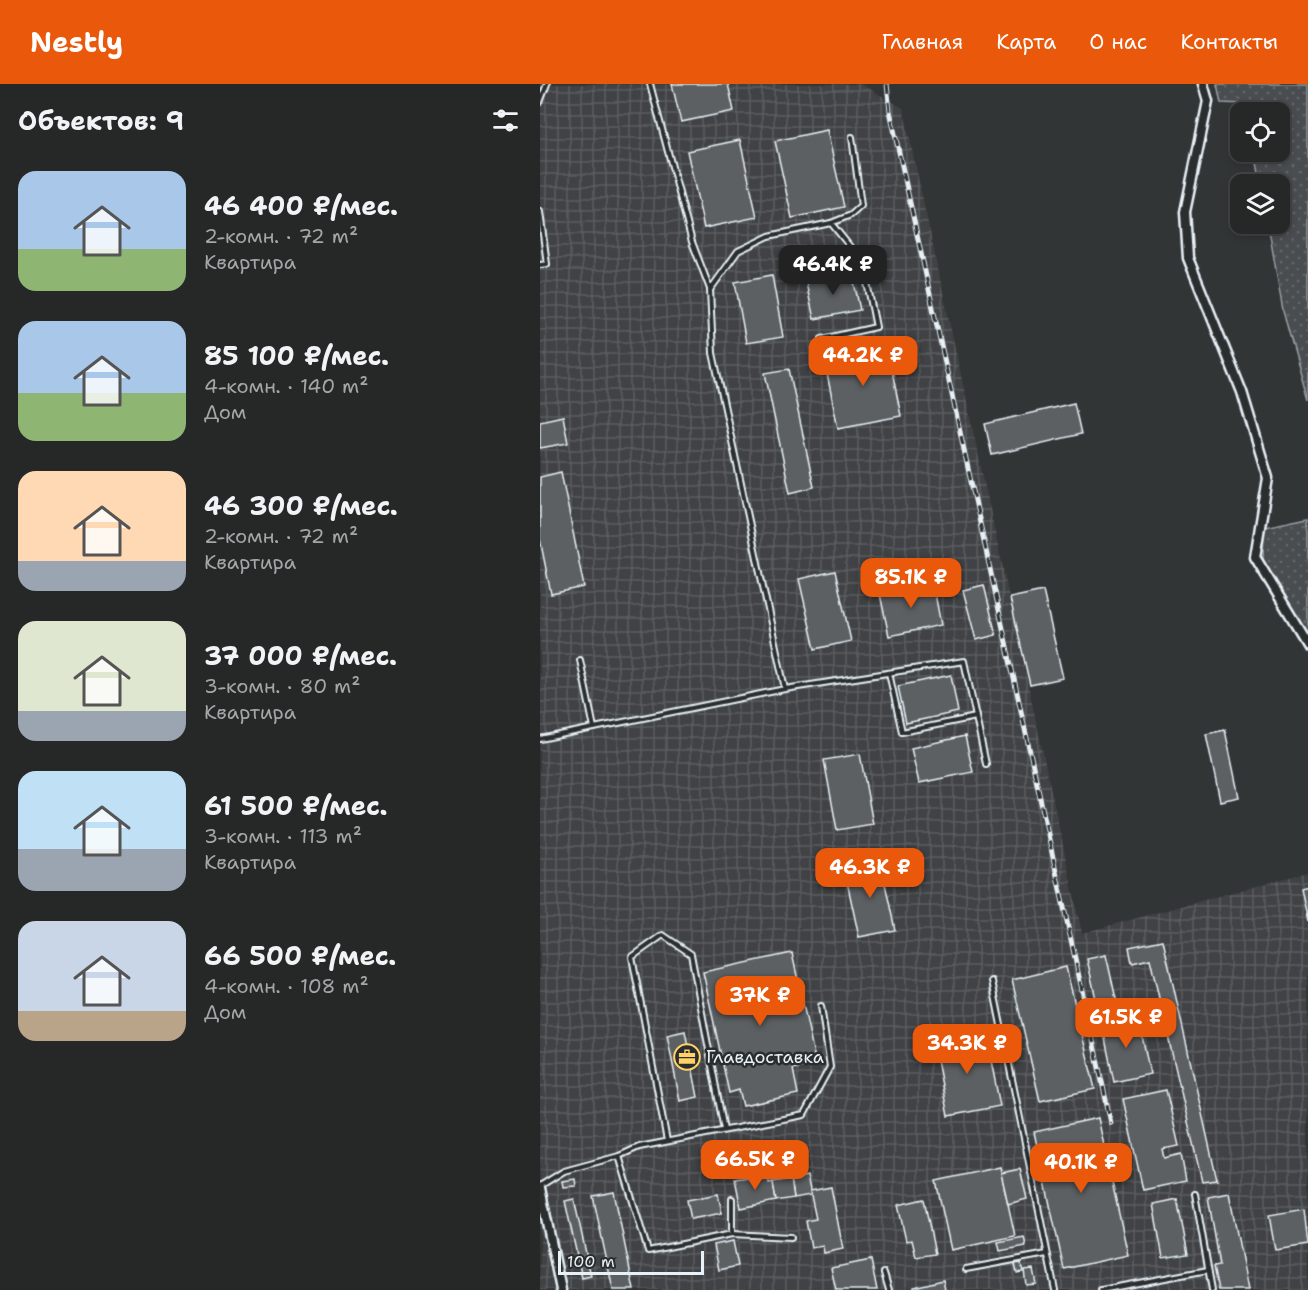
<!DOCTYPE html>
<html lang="ru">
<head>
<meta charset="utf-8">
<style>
	body { margin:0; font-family:"Shantell Sans",sans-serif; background:#323434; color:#f1f3f6; height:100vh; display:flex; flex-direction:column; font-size:22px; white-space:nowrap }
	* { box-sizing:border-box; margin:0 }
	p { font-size:20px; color:#a4a6a8 }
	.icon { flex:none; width:33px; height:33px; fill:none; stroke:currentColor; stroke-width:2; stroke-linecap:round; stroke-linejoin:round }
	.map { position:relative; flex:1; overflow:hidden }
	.details { display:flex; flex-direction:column; background:#262828; width:540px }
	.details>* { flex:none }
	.tools { position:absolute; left:690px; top:18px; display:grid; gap:12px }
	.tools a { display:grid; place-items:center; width:60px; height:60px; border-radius:12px; background:#262828; box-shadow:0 3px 9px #0003,0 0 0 2px #424445; font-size:30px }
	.scale { position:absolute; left:18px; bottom:15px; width:146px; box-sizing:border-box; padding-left:6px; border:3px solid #e8f1f8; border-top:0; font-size:16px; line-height:21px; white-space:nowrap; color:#e8f1f8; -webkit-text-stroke:4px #2a2d2e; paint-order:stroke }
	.price { position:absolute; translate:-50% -51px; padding:0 14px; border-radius:12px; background:#ea580c; color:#fff; font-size:20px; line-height:39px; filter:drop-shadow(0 2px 3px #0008) }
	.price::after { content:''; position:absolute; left:50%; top:36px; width:18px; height:14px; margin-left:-9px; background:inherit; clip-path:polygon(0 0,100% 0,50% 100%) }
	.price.active { background:#222; color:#fff }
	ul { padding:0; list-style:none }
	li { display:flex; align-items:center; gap:18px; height:150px; padding:0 18px }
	li span { display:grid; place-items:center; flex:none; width:168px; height:120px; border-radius:18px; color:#555 }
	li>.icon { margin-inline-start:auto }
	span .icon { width:72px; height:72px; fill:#fffc; stroke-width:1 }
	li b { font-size:26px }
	h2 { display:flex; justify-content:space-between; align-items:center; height:72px; padding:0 18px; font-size:26px }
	header { display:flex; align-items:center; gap:36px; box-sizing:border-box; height:84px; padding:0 30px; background:#ea580c; color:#fff }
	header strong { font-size:28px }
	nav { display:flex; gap:33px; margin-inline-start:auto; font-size:21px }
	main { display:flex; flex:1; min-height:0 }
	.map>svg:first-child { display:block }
	.industrial { fill:url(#industrial-grid) }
	.grass { fill:url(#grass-dots); stroke:#989fa4; stroke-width:1.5 }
	.building { fill:#5c6063; stroke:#e8f1f8; stroke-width:1.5 }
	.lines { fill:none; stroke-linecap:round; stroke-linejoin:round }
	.lane-casing { stroke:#e8f1f8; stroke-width:8 }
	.street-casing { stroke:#e8f1f8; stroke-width:13 }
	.lane { stroke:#2a2d2e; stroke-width:4 }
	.street { stroke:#2a2d2e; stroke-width:8 }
	.rail-casing { stroke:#e8f1f8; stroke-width:5 }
	.rail { stroke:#2a2d2e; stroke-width:3; stroke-dasharray:9; stroke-linecap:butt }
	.labels { text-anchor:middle; stroke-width:5; stroke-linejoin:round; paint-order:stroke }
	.poi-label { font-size:18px; fill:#e8f1f8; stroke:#2a2d2e; text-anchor:start }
</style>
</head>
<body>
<header>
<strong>Nestly</strong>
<nav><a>Главная</a><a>Карта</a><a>О нас</a><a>Контакты</a></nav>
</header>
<main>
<section class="details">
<h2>Объектов: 9<svg class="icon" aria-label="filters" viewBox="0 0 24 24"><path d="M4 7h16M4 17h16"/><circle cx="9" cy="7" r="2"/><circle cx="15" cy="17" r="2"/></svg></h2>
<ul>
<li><span style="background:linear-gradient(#a9c7e8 65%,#8fb573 0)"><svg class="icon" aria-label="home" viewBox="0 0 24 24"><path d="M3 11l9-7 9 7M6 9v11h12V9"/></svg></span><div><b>46 400 ₽/мес.</b><p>2-комн. · 72 m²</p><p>Квартира</p></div></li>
<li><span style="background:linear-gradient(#a9c7e8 60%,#8fb573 0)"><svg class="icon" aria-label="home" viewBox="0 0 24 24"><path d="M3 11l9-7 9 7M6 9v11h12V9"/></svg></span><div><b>85 100 ₽/мес.</b><p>4-комн. · 140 m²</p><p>Дом</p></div></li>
<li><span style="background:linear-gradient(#ffd9b3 75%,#9aa5b1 0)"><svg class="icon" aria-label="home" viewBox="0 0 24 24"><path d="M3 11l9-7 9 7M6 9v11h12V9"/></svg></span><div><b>46 300 ₽/мес.</b><p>2-комн. · 72 m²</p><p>Квартира</p></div></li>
<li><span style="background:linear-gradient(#dfe7d0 75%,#9aa5b1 0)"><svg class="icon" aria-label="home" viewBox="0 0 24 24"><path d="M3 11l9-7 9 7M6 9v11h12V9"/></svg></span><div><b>37 000 ₽/мес.</b><p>3-комн. · 80 m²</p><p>Квартира</p></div></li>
<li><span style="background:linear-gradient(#bfe0f5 65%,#9aa5b1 0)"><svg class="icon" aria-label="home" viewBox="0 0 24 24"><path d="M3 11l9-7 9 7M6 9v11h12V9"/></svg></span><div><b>61 500 ₽/мес.</b><p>3-комн. · 113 m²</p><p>Квартира</p></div></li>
<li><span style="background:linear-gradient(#c9d6e8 75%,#b9a48a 0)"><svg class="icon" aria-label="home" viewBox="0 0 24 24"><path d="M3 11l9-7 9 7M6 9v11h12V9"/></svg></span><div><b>66 500 ₽/мес.</b><p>4-комн. · 108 m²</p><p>Дом</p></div></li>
</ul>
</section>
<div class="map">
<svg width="768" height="1206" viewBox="0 0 768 1206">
	<defs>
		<pattern id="industrial-grid" width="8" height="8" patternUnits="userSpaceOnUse" patternTransform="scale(1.5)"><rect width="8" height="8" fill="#3f4244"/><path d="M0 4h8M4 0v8" fill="none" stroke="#5b5e60"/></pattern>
		<pattern id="grass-dots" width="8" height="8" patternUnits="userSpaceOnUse" patternTransform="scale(1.5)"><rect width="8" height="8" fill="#494d4f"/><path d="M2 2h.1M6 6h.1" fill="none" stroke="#636769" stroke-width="1.8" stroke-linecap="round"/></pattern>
	</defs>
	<rect width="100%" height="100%" fill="#323536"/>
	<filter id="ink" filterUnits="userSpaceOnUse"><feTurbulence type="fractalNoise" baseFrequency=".0167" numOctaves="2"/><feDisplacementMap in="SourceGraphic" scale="12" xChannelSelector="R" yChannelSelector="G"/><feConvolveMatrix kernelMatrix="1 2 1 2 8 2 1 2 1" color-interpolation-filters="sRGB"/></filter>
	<g filter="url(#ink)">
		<polygon class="industrial" points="0,0 321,0 363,24 542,849 768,788 768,1206 0,1206"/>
		<g class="grass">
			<polygon points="677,0 768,0 768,316 743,227 728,140 740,140 740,100 721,100 715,68 740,68 740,28 708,28 706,20 681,19"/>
			<polygon points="768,434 768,555 739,510 723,475 724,443"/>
		</g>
		<g class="building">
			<polygon points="132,0 188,0 194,27 141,38"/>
			<polygon points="287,46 304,123 252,134 235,57"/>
			<polygon points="200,56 217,133 164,144 147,67"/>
			<polygon points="312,189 320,226 274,235 266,199"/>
			<polygon points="232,191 243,253 206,259 195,198"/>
			<polygon points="347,262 361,332 298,344 284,275"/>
			<polygon points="249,285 274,403 250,409 225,289"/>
			<polygon points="534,319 541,350 452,371 445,340"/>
			<polygon points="23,332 28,359 0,364 0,337"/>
			<polygon points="21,388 44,503 11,510 0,455 0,393"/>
			<polygon points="295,487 311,557 275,565 259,495"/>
			<polygon points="393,499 401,541 349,552 340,510"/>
			<polygon points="444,501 456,551 436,556 423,506"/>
			<polygon points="503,507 523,594 490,601 470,514"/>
			<polygon points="411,591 418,628 366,639 358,602"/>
			<polygon points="685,646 699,713 680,717 666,650"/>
			<polygon points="425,652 433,688 379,699 371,664"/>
			<polygon points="320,670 333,740 297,746 284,676"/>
			<polygon points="340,776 355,846 319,853 304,784"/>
			<polygon points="768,802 768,838 761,804"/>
			<polygon points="623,856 677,1096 662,1098 610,875 592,879 589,863"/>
			<polygon points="252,869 276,980 253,985 258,1010 203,1022 199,1006 189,1009 163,888"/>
			<polygon points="566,871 579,928 560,933 547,875"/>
			<polygon points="526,883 555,1005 500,1017 472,896"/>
			<polygon points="598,932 610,990 574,998 562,940"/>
			<polygon points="145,947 158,1013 140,1017 127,951"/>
			<polygon points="446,951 460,1022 408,1032 394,961"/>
			<polygon points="626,1006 639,1062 622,1065 624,1074 641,1070 646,1097 603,1106 583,1015"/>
			<polygon points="558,1034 588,1171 524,1185 494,1048"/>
			<polygon points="460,1083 475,1152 411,1166 396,1097"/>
			<polygon points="480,1085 487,1115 468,1120 461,1089"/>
			<polygon points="216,1092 217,1096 228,1094 229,1099 233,1098 236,1117 201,1124 195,1095"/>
			<polygon points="267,1092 271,1111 254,1114 251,1095"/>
			<polygon points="35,1095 36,1102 23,1103 22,1097"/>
			<polygon points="251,1095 254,1114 236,1117 233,1098"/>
			<polygon points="291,1103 303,1165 284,1169 283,1162 271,1164 266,1137 276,1135 270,1107"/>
			<polygon points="74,1108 94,1206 73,1206 53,1112"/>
			<polygon points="689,1109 708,1206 679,1206 674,1182 680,1181 668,1113"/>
			<polygon points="178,1110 182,1129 151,1135 147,1116"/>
			<polygon points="34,1115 51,1192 42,1194 25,1117"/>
			<polygon points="384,1115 395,1170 376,1173 372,1156 366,1157 358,1121"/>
			<polygon points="637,1115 648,1170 623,1174 613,1120"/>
			<polygon points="764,1125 768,1161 735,1166 729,1131"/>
			<polygon points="484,1153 486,1162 460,1167 458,1158"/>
			<polygon points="193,1157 198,1182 179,1186 174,1161"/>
			<polygon points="331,1176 337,1206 296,1206 291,1184"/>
			<polygon points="481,1179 483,1188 477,1189 475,1180"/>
			<polygon points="493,1185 496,1200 486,1201 484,1186"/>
			<polygon points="403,1196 405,1206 374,1206 374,1203"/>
		</g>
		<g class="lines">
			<g class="lane-casing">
				<g id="lane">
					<polyline points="110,0 152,158 170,205"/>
					<polyline points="0,18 7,0"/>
					<polyline points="0,128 7,180 0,181"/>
					<polyline points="282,255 336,243 323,179 291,139"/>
					<polyline points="40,576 54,644"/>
					<polyline points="349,589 362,648 436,633"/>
					<polyline points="245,605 424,577 446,680"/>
					<polyline points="0,655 245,605 173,269 170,206 198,167 229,152 291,139 311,131 321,122 312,53"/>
					<polyline points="452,897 515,1206"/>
					<polyline points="127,1057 92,873 123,851 151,870 184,1046"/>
					<polyline points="79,1072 108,1167 192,1150 251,1153"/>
					<polyline points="0,1102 24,1087 79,1072 99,1063 264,1031 290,983 281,922"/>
					<polyline points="655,1110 672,1206"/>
					<polyline points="192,1150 192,1115"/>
					<polyline points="426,1185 507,1170"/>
					<polyline points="344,1189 349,1206"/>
					<polyline points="561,1206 668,1186"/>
				</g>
			</g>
			<g class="street-casing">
				<g id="street">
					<polyline points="663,0 668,17 645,128 648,174 702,308 728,394 715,473 768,560"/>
					<polyline points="0,1104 21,1206"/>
				</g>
			</g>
			<use href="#lane" class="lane"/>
			<use href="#street" class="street"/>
			<g class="rail-casing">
				<polyline id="rail" points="347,0 350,27 571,1039"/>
			</g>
			<use href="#rail" class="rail"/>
		</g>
	</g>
	<defs>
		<g id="office-ring" transform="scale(1.35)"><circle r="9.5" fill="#2a2d2e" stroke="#ffd166" stroke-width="1.5"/><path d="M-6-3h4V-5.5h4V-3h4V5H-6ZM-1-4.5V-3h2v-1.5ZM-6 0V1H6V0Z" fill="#ffd166"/></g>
	</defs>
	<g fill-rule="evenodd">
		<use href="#office-ring" x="147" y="973"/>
	</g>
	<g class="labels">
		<g class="poi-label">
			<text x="166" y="979">Главдоставка</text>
		</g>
	</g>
</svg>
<div class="tools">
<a><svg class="icon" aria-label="locate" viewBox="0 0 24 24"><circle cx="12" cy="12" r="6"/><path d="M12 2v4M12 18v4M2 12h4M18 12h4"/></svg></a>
<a><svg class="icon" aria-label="layers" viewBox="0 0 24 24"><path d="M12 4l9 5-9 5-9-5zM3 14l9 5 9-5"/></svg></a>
</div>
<div class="scale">100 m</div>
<b class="price active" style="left:293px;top:212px">46.4K ₽</b>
<b class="price" style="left:323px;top:303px">44.2K ₽</b>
<b class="price" style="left:371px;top:525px">85.1K ₽</b>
<b class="price" style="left:330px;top:815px">46.3K ₽</b>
<b class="price" style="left:220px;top:943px">37K ₽</b>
<b class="price" style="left:586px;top:965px">61.5K ₽</b>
<b class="price" style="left:427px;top:991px">34.3K ₽</b>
<b class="price" style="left:215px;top:1107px">66.5K ₽</b>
<b class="price" style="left:541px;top:1110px">40.1K ₽</b>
</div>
</main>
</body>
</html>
